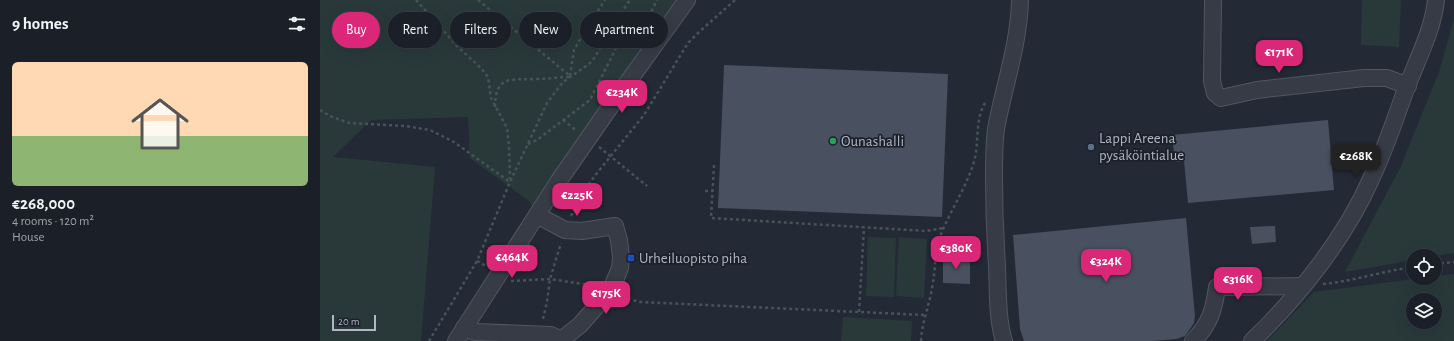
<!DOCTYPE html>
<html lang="en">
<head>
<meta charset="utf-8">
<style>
	body { margin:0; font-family:"Alegreya Sans",sans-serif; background:#232730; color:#f1f3f6; height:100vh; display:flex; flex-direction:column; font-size:15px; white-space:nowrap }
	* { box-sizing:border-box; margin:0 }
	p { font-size:13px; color:#9fa2a8 }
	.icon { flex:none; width:22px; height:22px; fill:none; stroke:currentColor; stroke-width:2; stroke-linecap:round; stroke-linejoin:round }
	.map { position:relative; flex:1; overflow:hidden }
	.drawer { display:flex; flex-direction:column; background:#1a1f28; width:320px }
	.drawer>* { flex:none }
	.top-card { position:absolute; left:12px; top:12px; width:380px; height:36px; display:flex; gap:8px }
	.buttons { position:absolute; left:1086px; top:249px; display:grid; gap:8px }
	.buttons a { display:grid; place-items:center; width:36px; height:36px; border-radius:50%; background:#1a1f28; box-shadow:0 4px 16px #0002,0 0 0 1px #383d45; font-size:20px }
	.scale { position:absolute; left:12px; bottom:10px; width:44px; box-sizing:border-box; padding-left:4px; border:2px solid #b1b6c2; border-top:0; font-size:11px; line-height:14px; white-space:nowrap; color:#b1b6c2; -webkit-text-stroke:3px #1b202a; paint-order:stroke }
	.price { position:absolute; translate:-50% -34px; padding:0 9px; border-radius:8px; background:#db2777; color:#fff; font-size:13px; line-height:26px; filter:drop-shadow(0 1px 2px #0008) }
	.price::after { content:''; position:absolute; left:50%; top:24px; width:12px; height:9px; margin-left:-6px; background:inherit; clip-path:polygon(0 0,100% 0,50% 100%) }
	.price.selected { background:#222; color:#fff }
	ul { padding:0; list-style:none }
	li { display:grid; align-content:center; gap:8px; height:212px; padding:0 12px }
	li span { display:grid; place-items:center; height:124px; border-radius:6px; color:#555 }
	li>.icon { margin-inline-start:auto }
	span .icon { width:72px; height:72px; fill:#fffc; stroke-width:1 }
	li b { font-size:17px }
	h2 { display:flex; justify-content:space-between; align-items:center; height:48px; padding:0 12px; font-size:17px }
	.tag { padding:0 14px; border-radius:18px; background:#1a1f28; box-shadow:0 4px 16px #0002,0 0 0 1px #383d45; font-size:14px; line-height:36px }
	.tag.selected { background:#db2777; color:#fff }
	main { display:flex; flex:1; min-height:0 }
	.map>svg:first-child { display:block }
	.green { fill:#29393a; fill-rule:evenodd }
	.building { fill:#49505f }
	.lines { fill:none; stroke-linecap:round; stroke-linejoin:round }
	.minor-casing { stroke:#515661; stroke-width:18 }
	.path { stroke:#465458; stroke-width:2.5; stroke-dasharray:3 3; stroke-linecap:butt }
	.minor { stroke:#363b46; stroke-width:16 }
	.leisure-dot { fill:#2e9e5b; stroke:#1b202a; stroke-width:1.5 }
	.service-dot { fill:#5c6f8a; stroke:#1b202a; stroke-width:1.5 }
	.transit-dot { fill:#1a4fb4; stroke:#1b202a; stroke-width:1.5 }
	.labels { text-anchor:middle; stroke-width:3.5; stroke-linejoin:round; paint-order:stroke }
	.poi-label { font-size:15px; fill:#b1b6c2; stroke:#1b202a; text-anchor:start }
</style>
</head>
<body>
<main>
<section class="drawer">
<h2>9 homes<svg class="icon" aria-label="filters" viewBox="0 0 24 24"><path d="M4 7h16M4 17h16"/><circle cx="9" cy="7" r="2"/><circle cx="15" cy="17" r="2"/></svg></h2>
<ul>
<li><span style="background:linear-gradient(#ffd9b3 60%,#8fb573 0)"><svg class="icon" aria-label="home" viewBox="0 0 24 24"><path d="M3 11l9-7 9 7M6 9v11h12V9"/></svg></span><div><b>€268,000</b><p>4 rooms · 120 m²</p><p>House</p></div></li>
</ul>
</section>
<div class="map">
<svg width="1134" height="341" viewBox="0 0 1134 341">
	<rect width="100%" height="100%" fill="#232935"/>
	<g class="green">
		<polygon points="0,0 366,0 217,215 209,201 150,158 148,117 51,120 13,157 115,167 101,341 0,341"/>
		<polygon points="1042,0 1081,0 1079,47 1041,45"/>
		<polygon points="1134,19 1134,253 1115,256 1093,256 1093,260 1025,272 1080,168 1119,72"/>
		<polygon points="548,237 576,238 574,297 546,296"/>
		<polygon points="579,237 607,239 604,298 576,296"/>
		<path d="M 1134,274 L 1134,341 L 947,341 L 994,292 L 1101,278 L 1115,278 L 1115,276 ZM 1093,300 L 1115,300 L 1115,322 L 1093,322 Z"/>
		<polygon points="523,317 592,321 591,341 521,341"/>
	</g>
	<g class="building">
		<polygon points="404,65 628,74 622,217 398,208"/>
		<polygon points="1008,120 1014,190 868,203 864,161 855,162 852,135"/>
		<polygon points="866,218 875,316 874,323 865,336 856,339 832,341 704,341 700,329 693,235"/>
		<polygon points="955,226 956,242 932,244 930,227"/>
		<polygon points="623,255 650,256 650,284 623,283"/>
	</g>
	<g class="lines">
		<g class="minor-casing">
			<g id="minor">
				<polyline points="893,0 892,81 895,93 901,98 937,90 1044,78 1067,78 1088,86"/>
				<polyline points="217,215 245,230 262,231 295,226 299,240 301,257 300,268 293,285 290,291 260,325 241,340"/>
				<polyline points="144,328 155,332 231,335 243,341"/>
				<polyline points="136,341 238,182 295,100 367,0"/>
				<path d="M 684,341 C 677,319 678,289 677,265 C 675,236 674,207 674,177 C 674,161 674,145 676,129 C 684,86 699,44 700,0"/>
				<path d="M 873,341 C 890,324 894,310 897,287 L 983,286"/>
				<path d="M 932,341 C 979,296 1025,238 1051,179 C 1065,150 1075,119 1086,89 C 1097,60 1113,30 1116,0"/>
			</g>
		</g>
		<g class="path">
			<polyline points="96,0 138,47 161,68 168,77 171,98 187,128 189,146 190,179"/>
			<polyline points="158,0 250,76"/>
			<polyline points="250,76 254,50 267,27 285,0"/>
			<path d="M 175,107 C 175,74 193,80 217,79 C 228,79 238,77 249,77"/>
			<polyline points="0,110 10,116 29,123 85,126 110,130 134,142 190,182"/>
			<polyline points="243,120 257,131"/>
			<polyline points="208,144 217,140 270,100 297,46 327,20 337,0"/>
			<polyline points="279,147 327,186"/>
			<polyline points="394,165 391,218 606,231 624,228"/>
			<polyline points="385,191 393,191"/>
			<polyline points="251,216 268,185 277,173 324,115 368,43 378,33 415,0"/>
			<polyline points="157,261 166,266"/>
			<polyline points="1115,264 1134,262"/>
			<polyline points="191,281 230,279 276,286"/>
			<path d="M 1003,284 C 1034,281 1063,271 1093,267"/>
			<polyline points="302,297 320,302 605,315"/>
			<polyline points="539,312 544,228"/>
			<polyline points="223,319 227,302 230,279 241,243"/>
			<polyline points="109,341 157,261 190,182 227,103 243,82 269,64 275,57 299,16 310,0"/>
			<path d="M 601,341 C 602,322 609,306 612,288 C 616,269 614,251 621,234 C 631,210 645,189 653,165 C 660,145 654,121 665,103"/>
		</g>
		<use href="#minor" class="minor"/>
	</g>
	<circle class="leisure-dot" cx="513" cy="141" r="4"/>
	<circle class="service-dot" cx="771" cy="147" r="4"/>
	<rect class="transit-dot" x="307" y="254" width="8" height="8" rx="2"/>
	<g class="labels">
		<g class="poi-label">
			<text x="779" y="143">Lappi Areena<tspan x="779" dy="17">pysäköintialue</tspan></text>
			<text x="521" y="146">Ounashalli</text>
			<text x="319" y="263">Urheiluopisto piha</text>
		</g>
	</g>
</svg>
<div class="buttons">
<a><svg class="icon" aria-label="locate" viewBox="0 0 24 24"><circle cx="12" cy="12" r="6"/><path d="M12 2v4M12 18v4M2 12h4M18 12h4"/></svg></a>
<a><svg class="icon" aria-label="layers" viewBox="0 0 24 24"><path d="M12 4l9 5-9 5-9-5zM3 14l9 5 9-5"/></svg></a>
</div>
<div class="scale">20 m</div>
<b class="price" style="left:959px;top:74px">€171K</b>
<b class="price" style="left:302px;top:114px">€234K</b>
<b class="price selected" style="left:1036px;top:178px">€268K</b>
<b class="price" style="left:257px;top:217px">€225K</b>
<b class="price" style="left:636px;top:270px">€380K</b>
<b class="price" style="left:192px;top:279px">€464K</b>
<b class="price" style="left:786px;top:283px">€324K</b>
<b class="price" style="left:918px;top:301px">€316K</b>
<b class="price" style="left:286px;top:315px">€175K</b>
<div class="top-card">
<a class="tag selected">Buy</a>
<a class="tag">Rent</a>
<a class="tag">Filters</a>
<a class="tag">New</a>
<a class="tag">Apartment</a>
</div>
</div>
</main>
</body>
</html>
